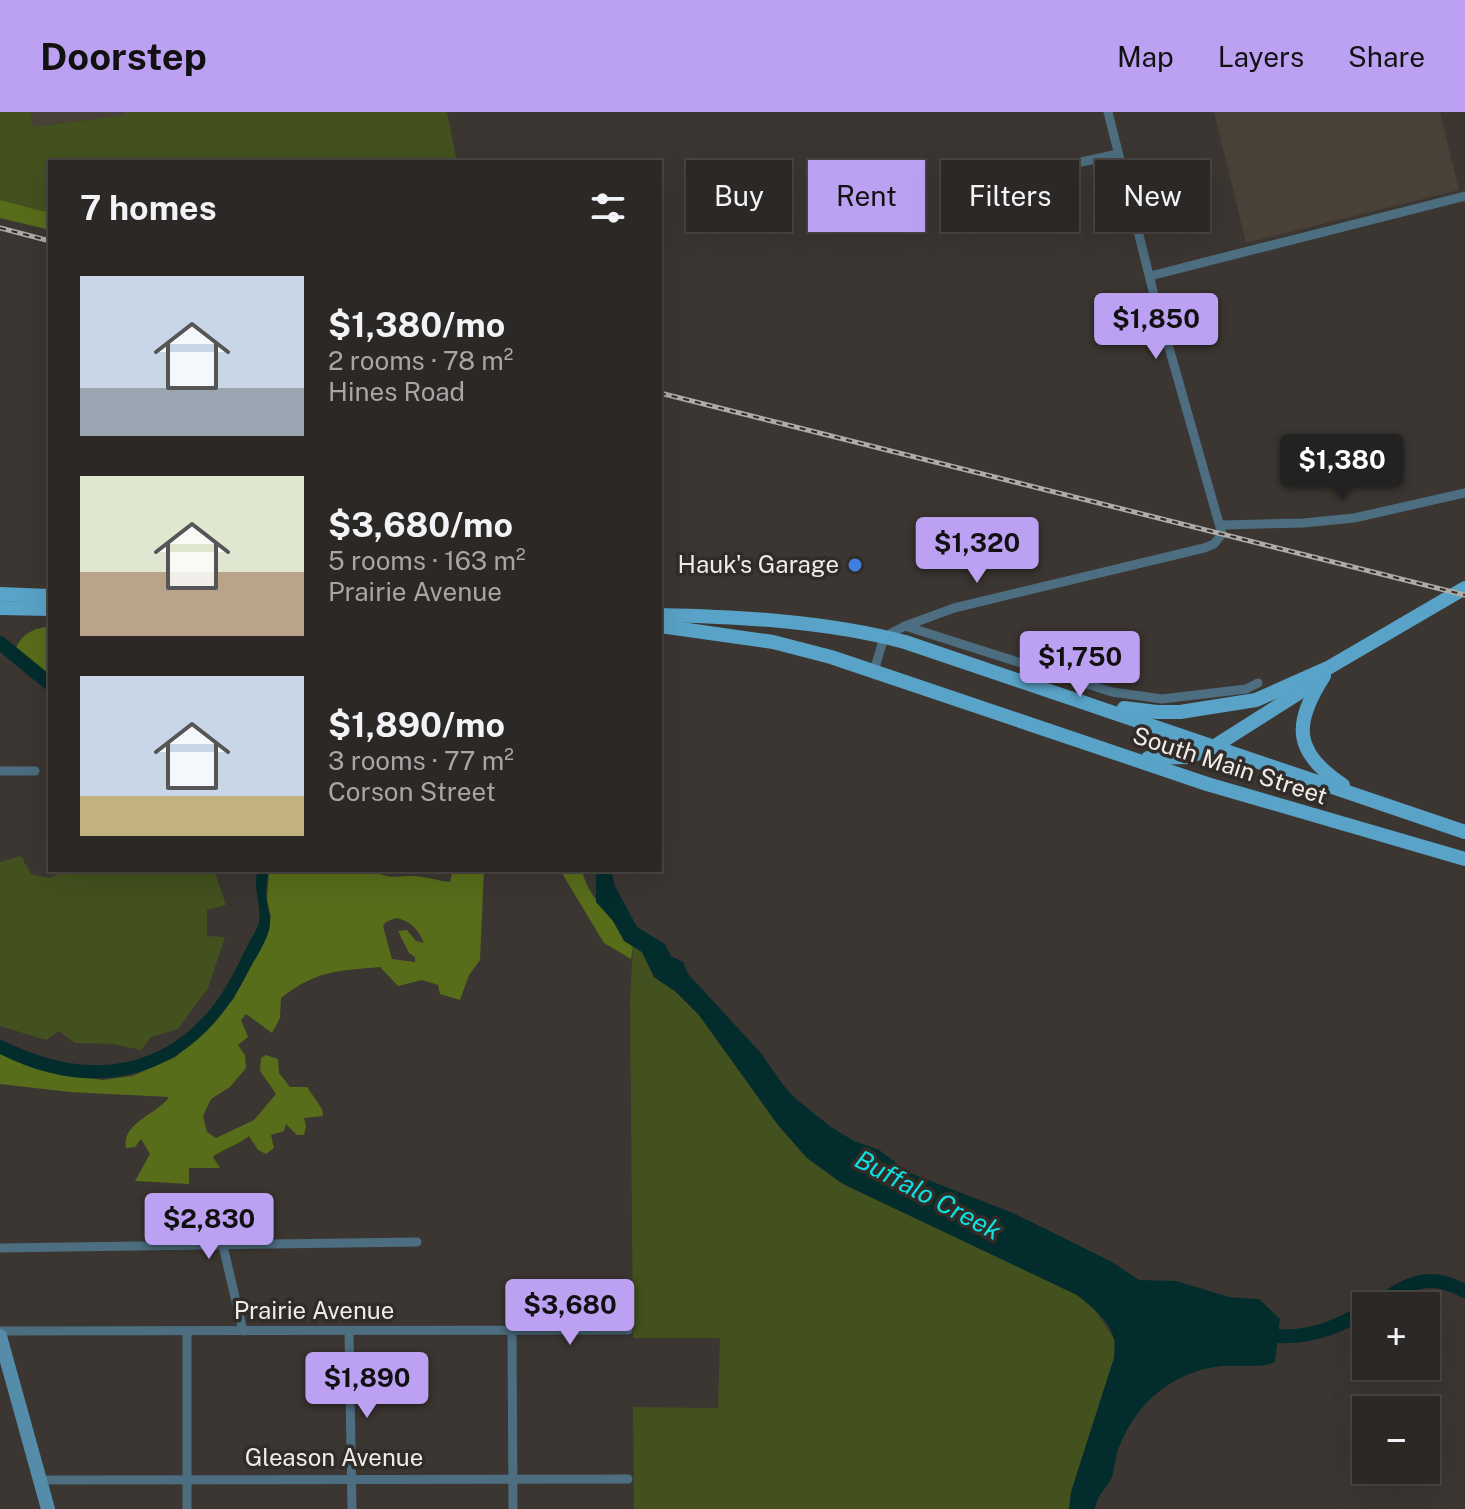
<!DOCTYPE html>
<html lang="en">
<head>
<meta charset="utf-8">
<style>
	body { margin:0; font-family:"Public Sans",sans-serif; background:#383432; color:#f1f3f6; height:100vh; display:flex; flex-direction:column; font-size:30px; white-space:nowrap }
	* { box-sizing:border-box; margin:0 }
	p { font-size:26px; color:#a6a6a7 }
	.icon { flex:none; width:44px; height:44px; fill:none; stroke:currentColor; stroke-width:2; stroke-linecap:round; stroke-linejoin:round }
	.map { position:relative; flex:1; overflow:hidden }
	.panel { position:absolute; left:48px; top:48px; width:614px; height:712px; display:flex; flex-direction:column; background:#2c2825; border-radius:0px; box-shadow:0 8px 32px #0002,0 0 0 2px #484442 }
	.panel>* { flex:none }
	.top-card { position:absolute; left:686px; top:48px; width:658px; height:72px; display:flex; gap:16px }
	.buttons { position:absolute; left:1352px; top:1180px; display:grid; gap:16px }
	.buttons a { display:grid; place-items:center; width:88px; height:88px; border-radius:0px; background:#2c2825; box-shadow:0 8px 32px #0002,0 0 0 2px #484442; font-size:40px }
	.price { position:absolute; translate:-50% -68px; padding:0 18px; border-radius:8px; background:#bca0f2; color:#111; font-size:26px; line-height:52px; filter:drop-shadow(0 2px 4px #0008) }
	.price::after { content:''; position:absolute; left:50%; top:48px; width:24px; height:18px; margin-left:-12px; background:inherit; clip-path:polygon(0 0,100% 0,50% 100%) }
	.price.on { background:#222; color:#fff }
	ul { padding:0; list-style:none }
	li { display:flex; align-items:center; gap:24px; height:200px; padding:0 32px }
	li span { display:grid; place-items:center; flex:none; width:224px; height:160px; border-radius:0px; color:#555 }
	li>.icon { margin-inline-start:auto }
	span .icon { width:96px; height:96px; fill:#fffc; stroke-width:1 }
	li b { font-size:34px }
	h2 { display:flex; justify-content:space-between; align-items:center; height:96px; padding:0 32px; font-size:34px }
	.chip { padding:0 28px; border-radius:0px; background:#2c2825; box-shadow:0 8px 32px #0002,0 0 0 2px #484442; font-size:28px; line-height:72px }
	.chip.on { background:#bca0f2; color:#111 }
	header { display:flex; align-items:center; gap:48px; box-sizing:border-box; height:112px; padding:0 40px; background:#bca0f2; color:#111 }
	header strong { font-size:38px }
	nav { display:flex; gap:44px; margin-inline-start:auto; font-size:28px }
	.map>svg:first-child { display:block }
	.built { fill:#494037 }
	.green { fill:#43511e }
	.forest { fill:#586d1a; fill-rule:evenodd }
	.water { fill:#032d2d }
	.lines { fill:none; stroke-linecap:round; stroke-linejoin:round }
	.river { stroke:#032d2d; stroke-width:14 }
	.minor { stroke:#4c6e80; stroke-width:9 }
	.secondary { stroke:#548ca9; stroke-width:14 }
	.primary { stroke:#59a3c8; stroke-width:14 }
	.rail-casing { stroke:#afaba8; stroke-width:5 }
	.rail { stroke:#312c28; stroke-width:2; stroke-dasharray:6; stroke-linecap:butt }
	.shop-dot { fill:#3f7fe0; stroke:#312c28; stroke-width:3 }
	.labels { text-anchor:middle; stroke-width:7; stroke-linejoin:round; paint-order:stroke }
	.poi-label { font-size:24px; fill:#efece9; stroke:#312c28; text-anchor:end }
	.street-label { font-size:24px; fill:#efece9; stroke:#312c28 }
	.water-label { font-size:26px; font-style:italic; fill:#0ee0e2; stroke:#312c28 }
</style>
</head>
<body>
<header>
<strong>Doorstep</strong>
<nav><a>Map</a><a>Layers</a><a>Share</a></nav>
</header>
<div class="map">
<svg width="1465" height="1397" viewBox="0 0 1465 1397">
	<rect width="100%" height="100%" fill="#3b3631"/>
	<g class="built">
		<polygon points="31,0 126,0 126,3 32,15"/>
		<polygon points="1214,0 1440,0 1459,78 1246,131"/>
	</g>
	<g class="green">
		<polygon points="0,0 31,0 33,15 125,3 126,0 447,0 457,50 50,50 50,101 0,88"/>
		<polygon points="21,744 31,762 49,766 66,758 214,758 226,793 207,798 207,824 225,825 208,876 178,917 151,925 141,938 113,932 75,931 59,919 46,928 0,914 0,750"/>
		<polygon points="633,834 642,840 654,865 676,880 699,903 778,1013 807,1046 843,1072 1077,1183 1094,1197 1114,1227 1114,1246 1071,1380 1069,1397 634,1397 633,1295 718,1296 720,1226 633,1226 630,888"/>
	</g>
	<g class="forest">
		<polygon points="0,88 50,101 50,118 0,106"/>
		<path d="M 46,515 L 50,521 L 50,566 L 37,558 L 15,538 C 22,522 30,518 46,515 Z"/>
		<path d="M 269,758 L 380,758 L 380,762 C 394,768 407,762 422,765 C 432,766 439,769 450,770 L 452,761 L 449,758 L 484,758 L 480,848 L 469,863 L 460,888 L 440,882 L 438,873 L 422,868 L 398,874 L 380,855 C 337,859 317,858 281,886 L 280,906 L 272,921 L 246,902 L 241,908 L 248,925 L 238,933 L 245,943 L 246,956 L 230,975 L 211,987 L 203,1004 L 207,1020 L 216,1026 L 254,1008 L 276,982 L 260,959 L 261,946 L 266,943 L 278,947 L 279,961 L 290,975 L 307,975 L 322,997 L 323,1004 L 304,1006 L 306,1014 L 304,1023 L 297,1023 L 286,1012 L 284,1019 L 271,1023 L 274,1036 L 266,1042 L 258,1038 L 249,1024 C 238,1033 219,1039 213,1045 L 220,1056 L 189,1056 L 189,1072 L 135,1069 L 150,1042 L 141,1027 L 135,1035 L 126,1036 C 121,1011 158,1002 169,985 L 70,980 L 0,972 L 0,942 L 60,962 L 103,968 L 132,964 L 176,945 L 233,888 L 255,845 L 271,805 L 267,788 ZM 396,806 C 411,809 418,817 424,831 L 416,829 L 407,818 L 398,819 L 409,841 L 415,845 L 415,850 L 392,847 L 383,814 L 386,810 Z"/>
		<path d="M 560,758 L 582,758 C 588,783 599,789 613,809 C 620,819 622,828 633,834 L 631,847 L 604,831 Z"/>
	</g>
	<g class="water">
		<path d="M 258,758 L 269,758 C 267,768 265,779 267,789 C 268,800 272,807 269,818 C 265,833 254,848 247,862 C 196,963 101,993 0,942 L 0,927 C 73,965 150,966 207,901 C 229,877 241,844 257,816 C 265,799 251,778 258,758 Z"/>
		<path d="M 596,758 L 611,758 L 615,774 L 637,815 L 665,832 L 671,844 L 683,850 L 688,862 L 760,940 L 784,974 L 795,986 L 831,1015 L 854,1029 L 879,1038 L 910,1061 L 1013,1101 L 1112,1150 L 1139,1168 L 1176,1169 L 1229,1185 L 1259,1187 L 1280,1207 L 1275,1250 C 1256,1258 1234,1251 1214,1255 C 1168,1263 1136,1293 1119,1335 C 1115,1345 1115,1355 1112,1365 C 1106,1378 1098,1381 1095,1397 L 1069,1397 L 1071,1380 L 1114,1246 C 1114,1241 1116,1232 1114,1227 C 1110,1209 1091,1194 1077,1183 L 843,1072 L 807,1046 L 778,1013 L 699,903 L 676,880 L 654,865 L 642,840 L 624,829 L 613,809 L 596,790 Z"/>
	</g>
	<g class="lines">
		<g class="river">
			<polyline points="0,531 50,572"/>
			<path d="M 1373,1194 C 1408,1173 1425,1158 1465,1179"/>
			<path d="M 1262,1223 C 1301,1228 1333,1219 1366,1198"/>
		</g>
		<g class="minor">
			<polyline points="997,79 1072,52 1118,42"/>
			<polyline points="1150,164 1465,84"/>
			<polyline points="1222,413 1303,411 1354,406 1465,381"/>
			<polyline points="905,514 1112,580 1162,587 1246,577 1258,571"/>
			<polyline points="874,559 884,525 905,514 954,496 1204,436 1214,432 1222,422 1154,183 1108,0"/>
			<polyline points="0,659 35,659"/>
			<polyline points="216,1104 243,1219"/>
			<polyline points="0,1136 417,1130"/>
			<polyline points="0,1219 628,1218"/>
			<polyline points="349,1219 352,1397"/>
			<polyline points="512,1219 513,1397"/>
			<polyline points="40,1368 628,1367"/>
			<polyline points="187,1397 187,1219"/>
		</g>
		<polyline class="secondary" points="0,1224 48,1397"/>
		<g class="primary">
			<polyline points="0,482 50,484"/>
			<polyline points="0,496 50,497"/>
			<path d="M 660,503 C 743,505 825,509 905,530 L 1465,720"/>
			<polyline points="660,514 773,530 831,545 1207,672 1465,747"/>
			<path d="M 1324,564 C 1293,612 1293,640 1343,673"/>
			<polyline points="1124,596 1157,600 1180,600 1256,588 1328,556 1465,476"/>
			<polyline points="1148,646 1189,645 1215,634 1308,575"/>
		</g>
		<g class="rail-casing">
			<g id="rail">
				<polyline points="0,116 50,129"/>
				<polyline points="660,281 1465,483"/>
			</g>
		</g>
		<use href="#rail" class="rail"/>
	</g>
	<circle class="shop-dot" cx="855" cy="453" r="8"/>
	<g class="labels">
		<g class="poi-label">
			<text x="839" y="461">Hauk's Garage</text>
		</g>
		<g class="street-label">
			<text transform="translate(1230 654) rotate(18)" y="8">South Main Street</text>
			<text x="314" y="1207">Prairie Avenue</text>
			<text x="334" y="1354">Gleason Avenue</text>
		</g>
		<g class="water-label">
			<text transform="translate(928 1083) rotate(28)" y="9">Buffalo Creek</text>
		</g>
	</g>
</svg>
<div class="buttons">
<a>+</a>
<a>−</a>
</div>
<b class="price" style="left:1156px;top:249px">$1,850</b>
<b class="price on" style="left:1342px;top:390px">$1,380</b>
<b class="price" style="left:977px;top:473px">$1,320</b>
<b class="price" style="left:1080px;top:587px">$1,750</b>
<b class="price" style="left:209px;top:1149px">$2,830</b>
<b class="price" style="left:570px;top:1235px">$3,680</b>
<b class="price" style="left:367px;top:1308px">$1,890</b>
<div class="top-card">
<a class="chip">Buy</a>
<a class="chip on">Rent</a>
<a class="chip">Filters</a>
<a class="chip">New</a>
</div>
<section class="panel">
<h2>7 homes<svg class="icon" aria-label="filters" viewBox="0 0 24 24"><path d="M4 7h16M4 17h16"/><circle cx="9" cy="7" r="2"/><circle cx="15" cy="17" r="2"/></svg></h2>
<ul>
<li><span style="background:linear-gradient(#c9d6e8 70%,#9aa5b1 0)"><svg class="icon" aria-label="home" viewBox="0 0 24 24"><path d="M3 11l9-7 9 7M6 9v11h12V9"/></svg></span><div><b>$1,380/mo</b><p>2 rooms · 78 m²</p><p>Hines Road</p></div></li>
<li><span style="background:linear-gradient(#dfe7d0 60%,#b9a48a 0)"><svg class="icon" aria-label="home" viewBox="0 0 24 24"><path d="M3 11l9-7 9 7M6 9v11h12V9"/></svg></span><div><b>$3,680/mo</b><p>5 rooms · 163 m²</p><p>Prairie Avenue</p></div></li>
<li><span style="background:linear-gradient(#c9d6e8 75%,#c2b280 0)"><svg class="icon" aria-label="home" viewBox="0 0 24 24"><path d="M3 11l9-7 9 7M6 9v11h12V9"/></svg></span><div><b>$1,890/mo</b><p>3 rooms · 77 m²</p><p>Corson Street</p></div></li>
</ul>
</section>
</div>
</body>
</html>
